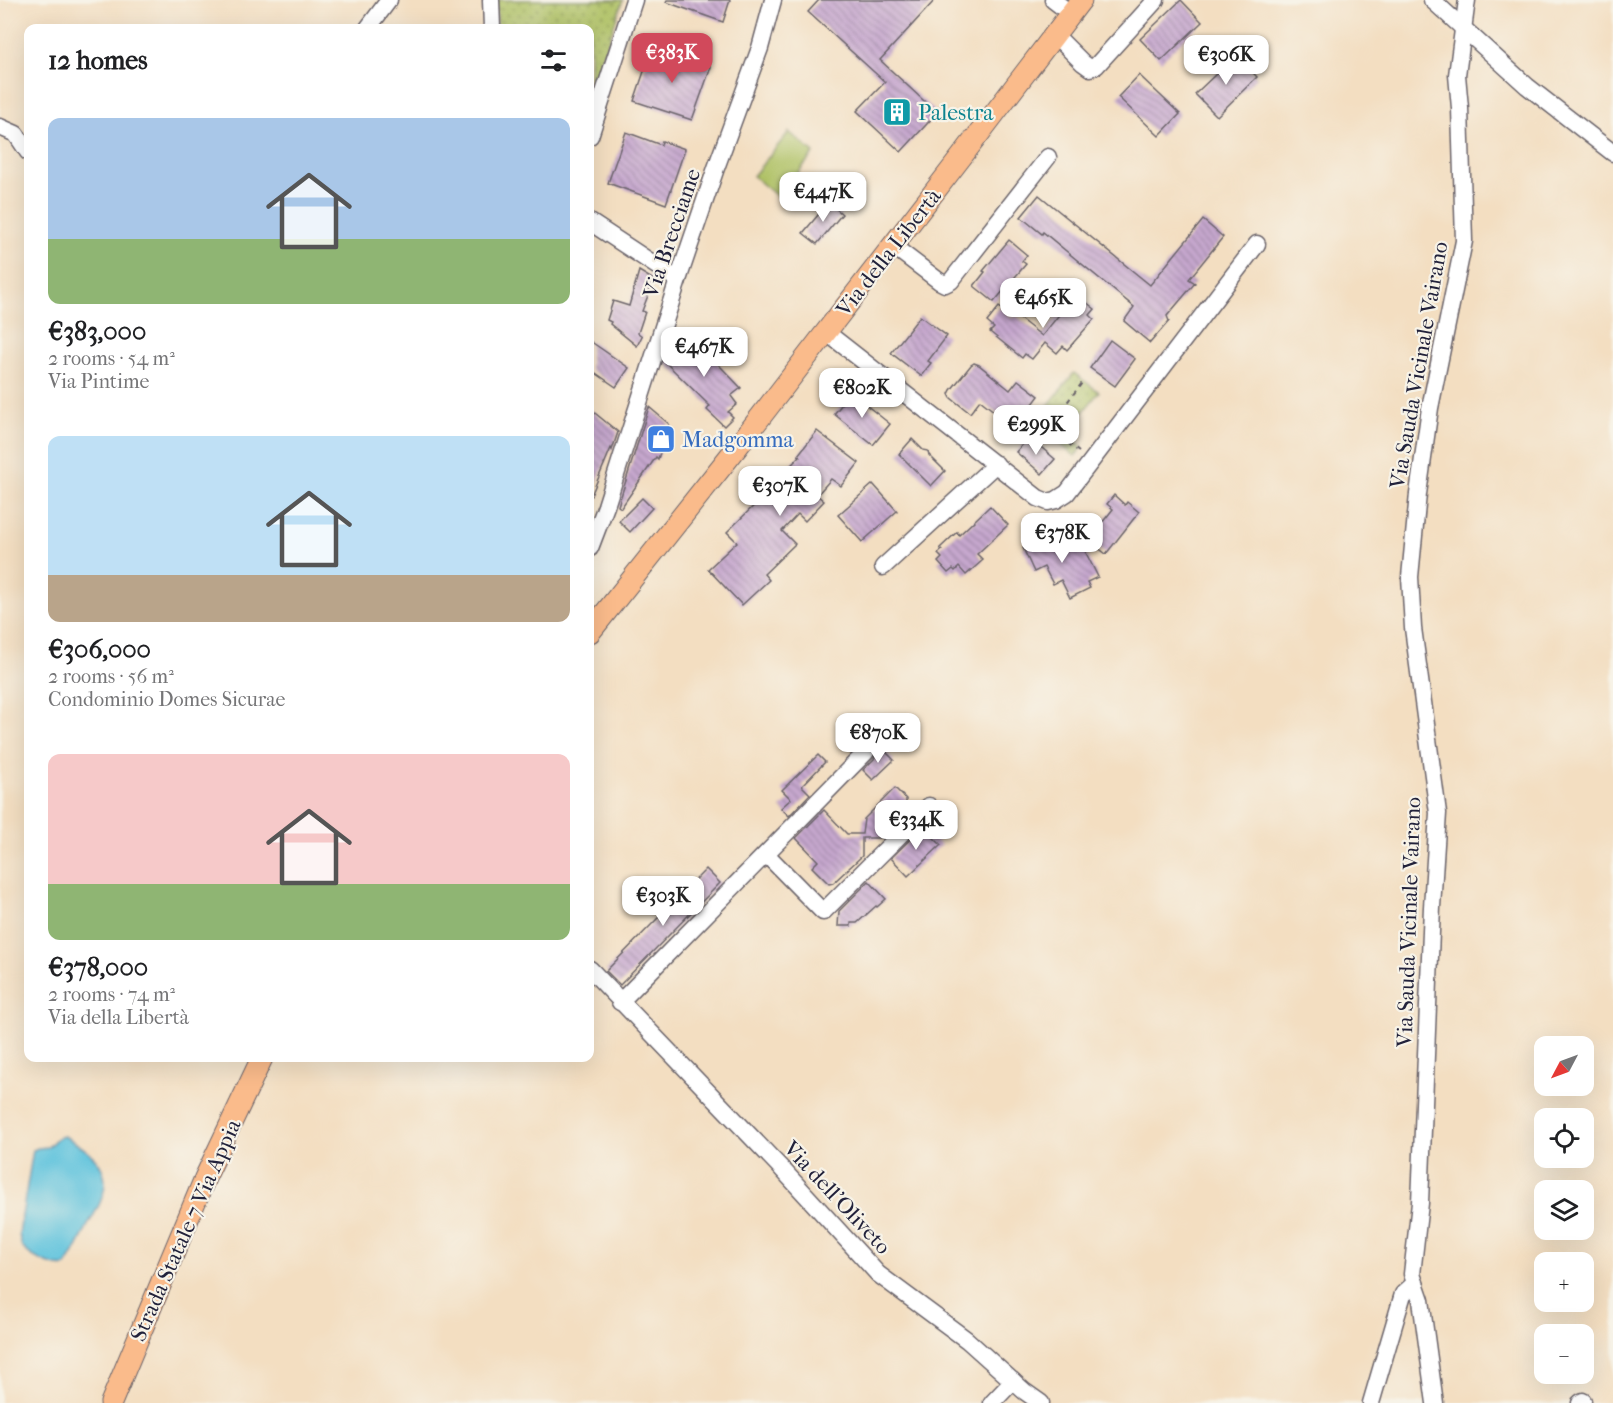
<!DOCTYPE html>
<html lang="en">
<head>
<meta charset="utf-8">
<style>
	body { margin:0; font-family:"IM FELL French Canon",serif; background:#f2f2f2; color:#202124; height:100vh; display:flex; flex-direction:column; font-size:22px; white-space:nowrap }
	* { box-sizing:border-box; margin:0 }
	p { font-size:20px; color:#757577 }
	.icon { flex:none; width:33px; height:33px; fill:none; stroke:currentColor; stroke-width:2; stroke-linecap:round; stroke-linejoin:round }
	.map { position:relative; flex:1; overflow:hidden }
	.drawer { position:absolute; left:24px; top:24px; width:570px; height:1038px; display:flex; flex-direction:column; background:#fff; border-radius:12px; box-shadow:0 6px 24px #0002 }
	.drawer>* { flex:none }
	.needle { width:39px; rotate:229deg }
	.fabs { position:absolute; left:1534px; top:1036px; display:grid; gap:12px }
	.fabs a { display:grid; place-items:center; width:60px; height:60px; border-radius:12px; background:#fff; box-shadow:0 6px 24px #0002; font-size:30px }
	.price { position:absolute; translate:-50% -51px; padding:0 14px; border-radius:12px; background:#fff; color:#222; font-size:20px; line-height:39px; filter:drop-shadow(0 2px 3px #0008) }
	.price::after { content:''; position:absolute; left:50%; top:36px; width:18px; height:14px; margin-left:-9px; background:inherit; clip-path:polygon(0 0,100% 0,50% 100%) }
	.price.on { background:#d1495b; color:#fff }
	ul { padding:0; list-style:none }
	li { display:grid; align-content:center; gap:12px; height:318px; padding:0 24px }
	li span { display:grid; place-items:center; height:186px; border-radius:12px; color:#555 }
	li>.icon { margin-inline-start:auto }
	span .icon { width:108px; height:108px; fill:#fffc; stroke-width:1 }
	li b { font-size:26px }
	h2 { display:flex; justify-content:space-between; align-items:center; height:72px; padding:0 24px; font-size:26px }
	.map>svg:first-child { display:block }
	.grass { fill:url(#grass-dots); stroke:#687250; stroke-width:1.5 }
	.pitch { fill:#afc165; stroke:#687250; stroke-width:1.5 }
	.water { fill:#5fc3dd; stroke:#40728c; stroke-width:1.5 }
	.building { fill:url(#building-back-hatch) }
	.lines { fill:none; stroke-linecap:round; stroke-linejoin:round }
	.minor-casing { stroke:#6b646a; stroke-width:19 }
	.major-casing { stroke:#6b646a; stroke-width:23 }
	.path { stroke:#6b646a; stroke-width:2; stroke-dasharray:4.5 4.5; stroke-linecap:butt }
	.minor { stroke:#fff; stroke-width:16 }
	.major { stroke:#fabb8b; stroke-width:21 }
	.labels { text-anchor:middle; stroke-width:4.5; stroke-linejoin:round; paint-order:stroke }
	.culture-label { font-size:22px; fill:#0d838f; stroke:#f7f3e8; text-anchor:start }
	.street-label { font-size:22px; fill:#22223b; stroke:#f7f3e8 }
	.shop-label { font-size:22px; fill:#366cbe; stroke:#f7f3e8; text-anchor:start }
</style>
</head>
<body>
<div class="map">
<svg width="1613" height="1403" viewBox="0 0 1613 1403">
	<defs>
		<pattern id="grass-dots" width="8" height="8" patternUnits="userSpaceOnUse" patternTransform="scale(1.5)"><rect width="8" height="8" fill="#afc165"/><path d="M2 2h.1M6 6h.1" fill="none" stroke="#8e9c54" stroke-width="1.8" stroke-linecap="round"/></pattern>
		<pattern id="building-back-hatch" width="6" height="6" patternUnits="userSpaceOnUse" patternTransform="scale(1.5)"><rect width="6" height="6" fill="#c6a7ce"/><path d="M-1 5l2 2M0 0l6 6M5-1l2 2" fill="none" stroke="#a088a8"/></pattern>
	</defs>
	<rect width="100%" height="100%" fill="#f7f3e8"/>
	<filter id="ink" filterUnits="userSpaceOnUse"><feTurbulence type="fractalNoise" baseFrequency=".0167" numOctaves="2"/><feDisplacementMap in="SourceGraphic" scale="12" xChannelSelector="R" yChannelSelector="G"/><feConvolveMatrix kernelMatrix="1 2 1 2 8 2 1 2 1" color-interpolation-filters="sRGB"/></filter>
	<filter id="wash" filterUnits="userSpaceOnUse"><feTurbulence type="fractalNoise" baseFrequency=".008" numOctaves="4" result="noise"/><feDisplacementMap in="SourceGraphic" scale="24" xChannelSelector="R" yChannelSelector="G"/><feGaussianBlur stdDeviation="1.35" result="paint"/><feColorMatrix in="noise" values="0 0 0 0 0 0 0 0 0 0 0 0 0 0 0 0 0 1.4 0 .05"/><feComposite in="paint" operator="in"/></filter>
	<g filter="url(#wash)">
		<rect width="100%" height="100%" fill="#f3dec1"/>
		<g class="grass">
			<polygon points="497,0 623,0 590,93 590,28 497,28"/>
			<polygon points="1074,373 1099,392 1068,431 1076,438 1074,440 1083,447 1075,456 1034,423"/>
		</g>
		<polygon class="pitch" points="789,132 814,153 778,197 753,176"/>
		<path class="water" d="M 64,1136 C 89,1150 115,1167 101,1200 C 98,1209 92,1217 88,1225 C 81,1239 75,1253 66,1266 C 55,1269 31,1257 23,1248 C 20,1244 20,1238 19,1234 L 33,1150 L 38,1148 L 48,1147 L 57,1138 Z"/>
		<g id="blocks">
			<g class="building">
				<polygon points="667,0 730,0 723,22 666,2"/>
				<polygon points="819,0 935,0 880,60 937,113 901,152 857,111 885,82 808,12"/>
				<polygon points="1181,0 1202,22 1161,61 1140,39"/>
				<polygon points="652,48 711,67 692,120 634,101"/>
				<polygon points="1236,55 1257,77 1217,116 1195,94"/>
				<polygon points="1139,75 1180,114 1159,136 1118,97"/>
				<polygon points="626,132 661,145 662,141 685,149 666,204 608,183"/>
				<polygon points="1039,195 1150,285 1203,220 1223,237 1189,279 1195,283 1167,316 1169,321 1150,343 1124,321 1134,307 1043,232 1042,234 1021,217"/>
				<polygon points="829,202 842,214 817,244 803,233"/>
				<polygon points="1009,240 1027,255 1022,261 1026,264 994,302 974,286 985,272 983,271"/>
				<polygon points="639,271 654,280 642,311 645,312 638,333 642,336 637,346 610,324 611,322 607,320 613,301 629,306"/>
				<polygon points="1077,295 1095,309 1090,315 1094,319 1067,350 1063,346 1057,353 1045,343 1032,359 1025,354 1022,358 990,332 994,328 987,322 999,307 1013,318 1015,315 1042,336 1066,306 1067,307"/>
				<polygon points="920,316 947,336 928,361 931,363 921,376 891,353"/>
				<polygon points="672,332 690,352 698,343 741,388 731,396 737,404 728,412 733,417 724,426 707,410 710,406 664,361"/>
				<polygon points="1110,340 1135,359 1115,386 1090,368"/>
				<polygon points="590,341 629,368 616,387 590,369"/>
				<polygon points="974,363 979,365 1010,390 1018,380 1039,396 1015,428 980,400 970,413 951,398 949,394 951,390 971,365"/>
				<polygon points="851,393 890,424 873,445 834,414"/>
				<polygon points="649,407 669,424 658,459 656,457 621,508 618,506"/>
				<polygon points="590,409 618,432 612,450 611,448 590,498"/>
				<polygon points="817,431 859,463 841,486 831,479 817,495 824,501 805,521 798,514 782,531 795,544 764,574 769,580 742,605 708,569 737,542 727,532 768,492 767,490 800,456 798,455"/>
				<polygon points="1029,437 1055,459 1042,474 1016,452"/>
				<polygon points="912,439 923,450 928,451 929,455 945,471 931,486 899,454"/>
				<polygon points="873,484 897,511 862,542 838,515"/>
				<polygon points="1114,495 1125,505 1127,502 1139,512 1106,554 1083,536 1093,524 1098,528 1113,509 1107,504"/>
				<polygon points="642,498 652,508 630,532 619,521"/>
				<polygon points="990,506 1008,525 977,554 983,560 966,575 959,567 955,571 953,569 948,573 938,562 942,558 938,554 942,550 940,548 957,532 959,535"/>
				<polygon points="1054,533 1062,549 1080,541 1098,577 1087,582 1090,588 1070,598 1061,580 1053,584 1044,567 1034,572 1023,548"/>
				<polygon points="880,746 894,760 873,780 863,770 874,759 876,754 876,750"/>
				<polygon points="818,755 825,762 802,786 810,794 789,816 781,808 791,799 782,790"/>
				<polygon points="895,788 906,799 906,803 909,811 903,817 897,818 890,825 891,830 882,838 862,838 862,856 833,883 829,884 812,867 818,861 796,838 824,810 847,834 862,834 864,819"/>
				<polygon points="923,827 941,845 908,876 891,858"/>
				<polygon points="706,869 720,883 620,985 606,971"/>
				<polygon points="869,881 886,899 877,907 876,906 857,923 851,923 851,926 838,926 839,911"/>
			</g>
		</g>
	</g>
	<g filter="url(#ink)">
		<use href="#blocks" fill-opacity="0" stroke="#6b646a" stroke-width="1.5"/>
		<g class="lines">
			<g class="minor-casing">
				<g id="minor">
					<polyline points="491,0 492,28"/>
					<polyline points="1053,0 1070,13"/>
					<polyline points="1432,0 1527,86 1613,153"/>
					<polyline points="368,28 389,0"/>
					<polyline points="1054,34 1083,63 1090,68 1096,66 1156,0"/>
					<polyline points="0,127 16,134 28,152"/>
					<polyline points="590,136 634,0"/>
					<polyline points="590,222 678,280"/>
					<polyline points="893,246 939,281 945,284 951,281 1048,157"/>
					<polyline points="826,332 1038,498 1048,502 1056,500 1067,493 1257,244"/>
					<polyline points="590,548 606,506 678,280 716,168 760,48 773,0"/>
					<polyline points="883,567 996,464"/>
					<polyline points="766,854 823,912 929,806"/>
					<polyline points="590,969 782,1169 878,1274 967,1340 1024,1391 1041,1403"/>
					<polyline points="620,1002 866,752"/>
					<polyline points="992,1403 1013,1381"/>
					<polyline points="1371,1403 1403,1294 1415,1283"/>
					<polyline points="1435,1403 1421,1300 1412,1274 1420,1203 1432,907 1438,813 1413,628 1410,577 1418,494 1430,408 1464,241 1460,108 1457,75 1467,0"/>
					<polyline points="1580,1403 1583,1401"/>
				</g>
			</g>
			<g class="major-casing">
				<g id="major">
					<polyline points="590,632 738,446 962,156 1081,0"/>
					<polyline points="111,1403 205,1178 262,1058"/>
				</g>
			</g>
			<polyline class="path" points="1079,452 1048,427 1082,383"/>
			<use href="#minor" class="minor"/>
			<use href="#major" class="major"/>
		</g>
	</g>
	<defs>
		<g id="building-square" transform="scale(1.5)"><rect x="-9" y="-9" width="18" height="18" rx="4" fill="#0f9aa8" stroke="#f7f3e8"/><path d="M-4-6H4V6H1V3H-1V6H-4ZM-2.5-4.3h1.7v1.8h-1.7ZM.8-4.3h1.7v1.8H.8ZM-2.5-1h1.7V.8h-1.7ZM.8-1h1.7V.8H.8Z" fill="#fff"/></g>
		<g id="shop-square" transform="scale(1.5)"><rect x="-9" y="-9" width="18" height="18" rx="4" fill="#3f7fe0" stroke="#f7f3e8"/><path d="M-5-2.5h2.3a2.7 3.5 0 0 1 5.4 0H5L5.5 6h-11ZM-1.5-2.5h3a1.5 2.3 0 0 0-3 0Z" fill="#fff"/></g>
	</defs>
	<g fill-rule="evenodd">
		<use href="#building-square" x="897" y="112"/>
		<use href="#shop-square" x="661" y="439"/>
	</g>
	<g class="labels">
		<g class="culture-label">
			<text x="918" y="120">Palestra</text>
		</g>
		<g class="street-label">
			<text transform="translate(671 233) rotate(-71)" y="8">Via Brecciame</text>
			<text transform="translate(888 252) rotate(-52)" y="8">Via della Libertà</text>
			<text transform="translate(1418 365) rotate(-80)" y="8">Via Sauda Vicinale Vairano</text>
			<text transform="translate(1408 922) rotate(-88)" y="8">Via Sauda Vicinale Vairano</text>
			<text transform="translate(838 1197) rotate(47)" y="8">Via dell'Oliveto</text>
			<text transform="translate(185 1230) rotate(-66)" y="8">Strada Statale 7 Via Appia</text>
		</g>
		<g class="shop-label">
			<text x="682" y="447">Madgomma</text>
		</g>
	</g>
</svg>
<div class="fabs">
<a><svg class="needle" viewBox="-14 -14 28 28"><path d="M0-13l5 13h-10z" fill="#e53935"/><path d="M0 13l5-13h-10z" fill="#757577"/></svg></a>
<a><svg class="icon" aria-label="locate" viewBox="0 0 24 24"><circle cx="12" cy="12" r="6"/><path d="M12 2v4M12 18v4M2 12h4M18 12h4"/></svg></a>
<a><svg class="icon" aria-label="layers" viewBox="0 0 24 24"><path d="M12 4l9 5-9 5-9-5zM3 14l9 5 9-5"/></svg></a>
<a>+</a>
<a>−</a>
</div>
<b class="price on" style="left:672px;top:84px">€383K</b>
<b class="price" style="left:1226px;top:86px">€306K</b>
<b class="price" style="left:823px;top:223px">€447K</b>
<b class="price" style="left:1043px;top:329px">€465K</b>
<b class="price" style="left:704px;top:378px">€467K</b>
<b class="price" style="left:862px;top:419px">€802K</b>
<b class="price" style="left:1036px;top:456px">€299K</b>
<b class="price" style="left:780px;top:517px">€307K</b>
<b class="price" style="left:1062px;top:564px">€378K</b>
<b class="price" style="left:878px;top:764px">€870K</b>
<b class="price" style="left:916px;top:851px">€334K</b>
<b class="price" style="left:663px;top:927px">€303K</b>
<section class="drawer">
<h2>12 homes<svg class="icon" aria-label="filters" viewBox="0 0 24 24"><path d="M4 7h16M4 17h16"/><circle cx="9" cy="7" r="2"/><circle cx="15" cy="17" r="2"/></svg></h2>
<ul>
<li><span style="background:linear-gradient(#a9c7e8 65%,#8fb573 0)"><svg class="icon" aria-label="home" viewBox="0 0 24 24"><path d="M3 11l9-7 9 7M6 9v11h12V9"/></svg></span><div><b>€383,000</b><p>2 rooms · 54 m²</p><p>Via Pintime</p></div></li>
<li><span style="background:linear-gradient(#bfe0f5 75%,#b9a48a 0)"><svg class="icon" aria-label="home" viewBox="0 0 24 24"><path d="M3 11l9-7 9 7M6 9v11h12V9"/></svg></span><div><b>€306,000</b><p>2 rooms · 56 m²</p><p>Condominio Domes Sicurae</p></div></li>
<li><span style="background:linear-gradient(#f6c9c9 70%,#8fb573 0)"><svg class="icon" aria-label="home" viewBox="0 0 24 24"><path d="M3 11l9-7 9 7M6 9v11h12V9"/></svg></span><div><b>€378,000</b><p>2 rooms · 74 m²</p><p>Via della Libertà</p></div></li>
</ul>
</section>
</div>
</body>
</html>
